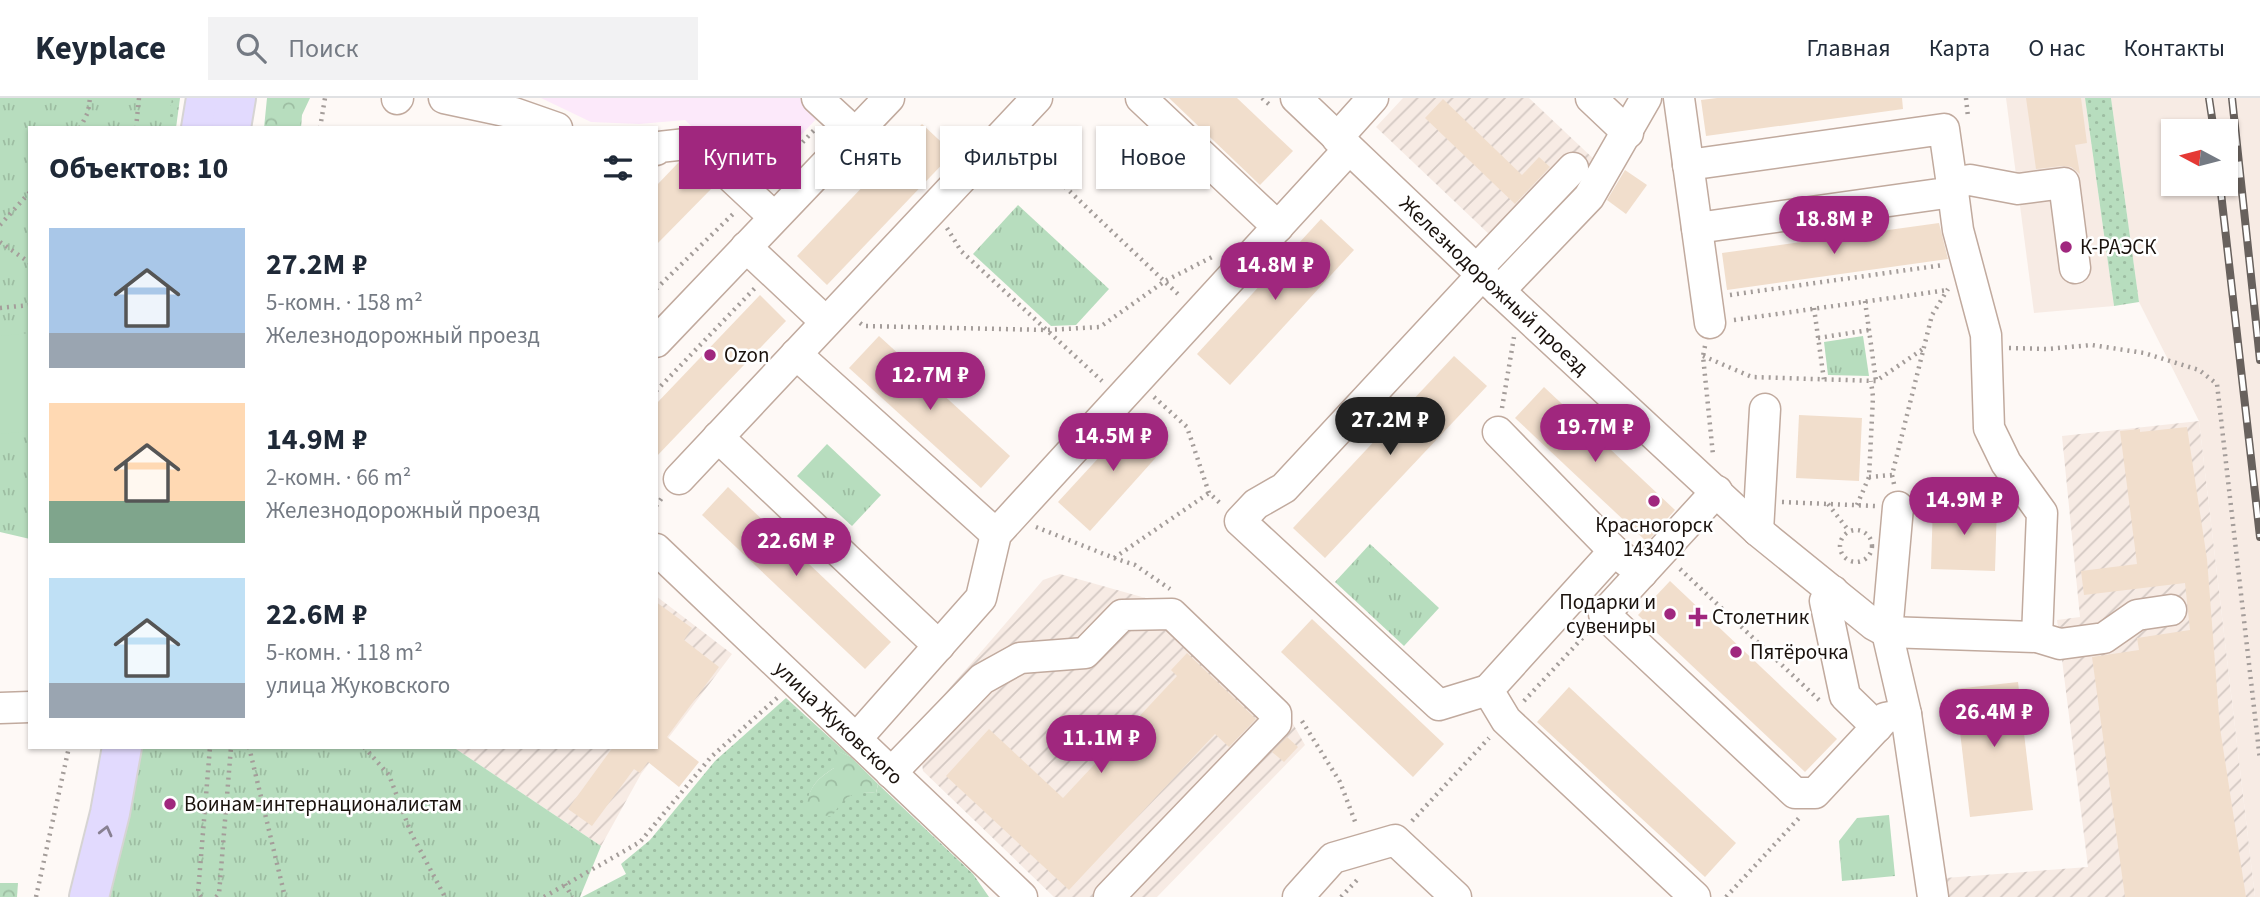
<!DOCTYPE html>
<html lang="ru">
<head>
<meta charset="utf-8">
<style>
	body { margin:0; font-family:"Source Sans 3",sans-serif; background:#f2f2f3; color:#1f2937; height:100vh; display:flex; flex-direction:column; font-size:26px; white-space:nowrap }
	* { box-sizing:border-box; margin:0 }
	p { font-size:23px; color:#747a83 }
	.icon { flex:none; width:38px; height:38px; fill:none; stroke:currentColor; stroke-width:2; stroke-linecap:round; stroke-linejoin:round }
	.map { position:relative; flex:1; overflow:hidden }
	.panel { position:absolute; left:28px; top:28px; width:630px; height:623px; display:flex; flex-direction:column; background:#fff; border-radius:0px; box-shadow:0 2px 5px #0004 }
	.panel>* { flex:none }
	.banner { position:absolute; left:679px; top:28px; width:665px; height:63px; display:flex; gap:14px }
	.needle { width:46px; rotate:277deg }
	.buttons { position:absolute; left:2161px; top:21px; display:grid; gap:14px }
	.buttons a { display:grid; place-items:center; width:77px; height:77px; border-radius:0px; background:#fff; box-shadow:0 2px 5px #0004; font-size:35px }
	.price { position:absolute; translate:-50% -60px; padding:0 16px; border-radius:24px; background:#a0277e; color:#fff; font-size:23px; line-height:46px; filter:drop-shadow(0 2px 4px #0008) }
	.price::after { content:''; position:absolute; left:50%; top:42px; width:21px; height:16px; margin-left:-10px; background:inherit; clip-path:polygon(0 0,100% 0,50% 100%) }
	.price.on { background:#222; color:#fff }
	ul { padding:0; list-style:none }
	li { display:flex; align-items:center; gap:21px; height:175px; padding:0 21px }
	li span { display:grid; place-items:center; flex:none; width:196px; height:140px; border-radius:0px; color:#555 }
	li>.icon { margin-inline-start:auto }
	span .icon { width:84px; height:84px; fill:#fffc; stroke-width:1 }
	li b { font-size:30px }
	h2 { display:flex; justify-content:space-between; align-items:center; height:84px; padding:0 21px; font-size:30px }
	.pill { padding:0 24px; border-radius:0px; background:#fff; box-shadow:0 2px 5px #0004; font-size:24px; line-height:63px }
	.pill.on { background:#a0277e; color:#fff }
	header { display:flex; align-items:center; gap:42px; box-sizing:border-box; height:98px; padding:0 35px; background:#fff; border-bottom:2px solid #e0e1e3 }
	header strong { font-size:33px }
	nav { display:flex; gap:38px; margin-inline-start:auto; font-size:24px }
	.search { width:490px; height:63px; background:#f2f2f3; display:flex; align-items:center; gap:18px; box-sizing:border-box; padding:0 24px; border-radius:0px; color:#747a83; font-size:26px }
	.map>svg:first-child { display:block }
	.built { fill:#f7ebe4; fill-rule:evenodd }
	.industrial { fill:url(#industrial-furrows) }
	.education { fill:#fce9fa }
	.grass { fill:url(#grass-dots) }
	.forest { fill:url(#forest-crowns) }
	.park { fill:url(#park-tufts) }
	.pitch { fill:#b7ddbe }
	.building { fill:#f1decc }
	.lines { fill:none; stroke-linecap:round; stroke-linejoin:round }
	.minor-casing { stroke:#c1aa9e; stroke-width:33 }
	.major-casing { stroke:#d6d4d3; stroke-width:42 }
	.path { stroke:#a49d9a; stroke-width:4.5; stroke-dasharray:2 5; stroke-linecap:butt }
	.minor { stroke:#fff; stroke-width:30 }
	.major { stroke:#e2dafe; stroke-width:38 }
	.rail-casing { stroke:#68615d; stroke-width:8 }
	.rail { stroke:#fff; stroke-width:5; stroke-dasharray:16; stroke-linecap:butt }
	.oneway { stroke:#888092 }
	.poi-dot { fill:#a0277e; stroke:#fff; stroke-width:2.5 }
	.labels { text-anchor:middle; stroke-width:5; stroke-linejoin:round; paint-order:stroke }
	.poi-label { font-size:21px; fill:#1a120d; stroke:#fff; text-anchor:start }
	.street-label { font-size:21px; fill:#1a120d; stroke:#fff }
</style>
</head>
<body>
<header>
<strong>Keyplace</strong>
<div class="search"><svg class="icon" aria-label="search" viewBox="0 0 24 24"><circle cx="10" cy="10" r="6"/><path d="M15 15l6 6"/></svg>Поиск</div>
<nav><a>Главная</a><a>Карта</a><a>О нас</a><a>Контакты</a></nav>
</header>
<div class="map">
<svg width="2260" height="799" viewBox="0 0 2260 799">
	<defs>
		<pattern id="industrial-furrows" width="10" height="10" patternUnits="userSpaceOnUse" patternTransform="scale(1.75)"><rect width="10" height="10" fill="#f7ebe4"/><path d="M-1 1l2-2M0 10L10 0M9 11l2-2" fill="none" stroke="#d3c8c2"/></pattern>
		<pattern id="grass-dots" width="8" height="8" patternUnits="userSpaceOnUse" patternTransform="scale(1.75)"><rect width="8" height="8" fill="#b7ddbe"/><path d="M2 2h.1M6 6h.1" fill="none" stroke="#9dbda2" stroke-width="1.8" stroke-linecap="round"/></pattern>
		<pattern id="forest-crowns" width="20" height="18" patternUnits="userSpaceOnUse" patternTransform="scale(1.75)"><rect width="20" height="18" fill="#b7ddbe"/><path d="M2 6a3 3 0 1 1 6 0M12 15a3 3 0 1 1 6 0" fill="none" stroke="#9dbda2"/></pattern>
		<pattern id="park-tufts" width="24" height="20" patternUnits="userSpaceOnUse" patternTransform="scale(1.75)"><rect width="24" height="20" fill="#b7ddbe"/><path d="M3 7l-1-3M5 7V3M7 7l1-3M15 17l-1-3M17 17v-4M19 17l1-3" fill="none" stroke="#9dbda2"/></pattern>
	</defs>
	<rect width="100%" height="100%" fill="#fef9f6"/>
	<g class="built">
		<polygon points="2006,0 2085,0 2114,208 2034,215"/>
		<path d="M 2111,0 L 2260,0 L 2260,799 L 2255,799 L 2199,323 L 2139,204 ZM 2174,33 L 2226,33 L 2226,86 L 2174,86 Z"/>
	</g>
	<g class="industrial">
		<polygon points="1403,0 1529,0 1598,65 1511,157 1376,29"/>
		<polygon points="2199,323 2255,799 1947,799 1945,780 2088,769 2057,522 2080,519 2062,338"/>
		<polygon points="1060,476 1181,510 1288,617 1305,647 1157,799 1054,799 923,673 921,657 905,642 1043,482"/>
		<polygon points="656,498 732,556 641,676 601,748 453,649 656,649"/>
	</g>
	<polygon class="education" points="541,0 802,0 820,17 754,87 685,22 639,26 591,24"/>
	<g class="grass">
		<polygon points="142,0 180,0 176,30 139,30"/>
		<polygon points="2085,0 2111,0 2139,204 2114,208"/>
		<path d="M 786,600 L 851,659 L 835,652 L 834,670 C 814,683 809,690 806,713 L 841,703 L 856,694 L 876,695 L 878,686 L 973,776 L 989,799 L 582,799 L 626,776 L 621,766 L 650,742 L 715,663 Z"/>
	</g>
	<g class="forest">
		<polygon points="267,0 310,0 302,17 301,30 264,30"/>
		<path d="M 834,651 L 851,659 L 878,686 L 876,695 C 851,694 845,697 832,719 L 805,713 C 809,690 814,683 834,670 Z"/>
		<polygon points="0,785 18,785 17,799 0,799"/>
	</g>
	<g class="park">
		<polygon points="0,0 172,0 168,30 30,30 30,441 0,434"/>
		<polygon points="1018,107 1109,191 1076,227 1051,228 973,156"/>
		<polygon points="1863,238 1869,278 1828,277 1824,244"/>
		<polygon points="827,346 881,397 852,428 797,378"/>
		<polygon points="1370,446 1439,510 1404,548 1335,484"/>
		<polygon points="138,649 453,649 601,748 580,799 106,799"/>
		<polygon points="1889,717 1895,778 1842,783 1839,743 1857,720"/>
	</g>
	<polygon class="pitch" points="30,235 30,333 0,336 0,238"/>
	<g class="building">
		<polygon points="1169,0 1237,0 1293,53 1260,87"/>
		<polygon points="1717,0 1902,0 1903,11 1706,38 1701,2"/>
		<polygon points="2026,0 2081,0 2087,45 2075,47 2080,76 2071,69 2062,68 2036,71"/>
		<polygon points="1443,1 1522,77 1539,59 1550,69 1515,106 1425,20"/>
		<polygon points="922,26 953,55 827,187 797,158"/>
		<polygon points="689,63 715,87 656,147 656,88 679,64"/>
		<polygon points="1625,72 1647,87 1626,116 1607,102"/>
		<polygon points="1321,121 1354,152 1230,287 1197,256"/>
		<polygon points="1939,125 1948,161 1727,192 1722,155"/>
		<polygon points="760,197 786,223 656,359 656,306"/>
		<polygon points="879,238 1010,358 981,390 849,270"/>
		<polygon points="1454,258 1487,288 1325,460 1293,430"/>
		<polygon points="1544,289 1675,412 1647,444 1515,320"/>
		<polygon points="1799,317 1862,320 1859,383 1796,380"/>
		<polygon points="1137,318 1168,346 1090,433 1058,404"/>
		<polygon points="2187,329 2207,461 2220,630 2246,799 2125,799 2092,559 2139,552 2137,540 2190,532 2185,485 2084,497 2081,473 2137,466 2120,333 2140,331 2140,334"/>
		<polygon points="728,389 891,544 865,571 702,417"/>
		<polygon points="1933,405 1997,407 1995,473 1931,471"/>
		<polygon points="1670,483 1837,641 1805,674 1638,517"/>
		<polygon points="656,504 692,530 684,542 719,569 667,639 699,664 679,689 648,664 640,675 634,671 592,728 568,711 613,649 656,649"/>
		<polygon points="1312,521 1444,646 1413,679 1281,554"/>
		<polygon points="1187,555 1256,621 1229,649 1215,636 1069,792 946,678 989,631 1063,700 1177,578 1171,572"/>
		<polygon points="2018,584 2033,712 1970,719 1955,591"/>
		<polygon points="1569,589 1736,745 1705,779 1537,624"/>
		<polygon points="1287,639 1298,649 1284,664 1272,654"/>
	</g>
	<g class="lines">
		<g class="minor-casing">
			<g id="minor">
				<polyline points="444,0 514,15 557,30"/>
				<polyline points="817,0 855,35"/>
				<polyline points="1141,0 1278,129"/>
				<path id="s1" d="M 1296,0 L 1482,177 L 1758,433 L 1874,527 L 1887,534 L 2037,539 L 2060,546 L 2104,540 L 2137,517 L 2171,512"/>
				<polyline points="1591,0 1628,35"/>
				<polyline points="1679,0 1710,225"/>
				<polyline points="397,1 398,0"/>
				<polyline points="1337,40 1373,0"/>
				<polyline points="656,52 659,49 695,45 774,119"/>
				<polyline points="1688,67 1944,31 1953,94 1697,130"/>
				<polyline points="1952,85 1970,82 2018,91 2064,85 2075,170"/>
				<polyline points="1953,94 1958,132 1986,237 1989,330 2006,365 2042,415 2037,539"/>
				<polyline points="746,149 826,224"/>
				<polyline points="1476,172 1573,70"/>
				<polyline points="1482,177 1284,390 1256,406 1240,423 1439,607 1488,592"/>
				<polyline points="1499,193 1589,99 1646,0"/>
				<polyline points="656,244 889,0"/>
				<polyline points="796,256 996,436"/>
				<polyline points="1498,334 1614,453"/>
				<polyline points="718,339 939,548"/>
				<polyline points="679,381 1037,0"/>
				<polyline points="1717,393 1604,516 1795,695 1815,695 1885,620 1906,616"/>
				<polyline points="1898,409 1887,534 1906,616 1933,799"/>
				<polyline points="1758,433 1765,311"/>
				<path id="s2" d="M 656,451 L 1022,799"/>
				<polyline points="1642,475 1614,453 1488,592 1506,622 1695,799"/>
				<polyline points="1833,493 1825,503 1845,598 1877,629"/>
				<polyline points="0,610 30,609"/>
				<polyline points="856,641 981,500 996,436 1349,51"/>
				<polyline points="891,675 982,581 1020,560 1085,555 1122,517 1172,516 1276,616 1276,625 1109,799"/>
				<polyline points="1298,799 1333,760 1395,742 1456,799"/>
			</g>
		</g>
		<g class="major-casing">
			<g id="major">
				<polyline points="201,30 206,0"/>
				<polyline points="231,30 236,0"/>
				<polyline points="89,799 110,715 122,649"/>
			</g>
		</g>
		<g class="path">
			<polyline points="1262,0 1272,9"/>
			<polyline points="1966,0 1968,19"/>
			<polyline points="80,30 88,14 90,0"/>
			<polyline points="136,30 139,0"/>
			<polyline points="320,30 325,0"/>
			<polyline points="1024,50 1180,198"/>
			<polyline points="769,80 816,30"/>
			<polyline points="0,127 30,94"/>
			<polyline points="947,130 961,153 1102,283"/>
			<polyline points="0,144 30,165"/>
			<polyline points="656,191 733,116"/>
			<polyline points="1730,197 1943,167"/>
			<polyline points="1865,203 1876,283"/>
			<polyline points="0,210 30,207"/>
			<polyline points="1814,210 1824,282"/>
			<polyline points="1734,222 1948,192"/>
			<polyline points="860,225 864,228 1047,232 1100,229 1165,183 1214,158"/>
			<polyline points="1818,240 1869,232"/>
			<polyline points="1705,248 1703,258 1713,357"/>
			<polyline points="2009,250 2047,251 2092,247 2144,255 2199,272 2217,286 2260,662"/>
			<polyline points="1703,258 1752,279 1876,283 1923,251"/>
			<polyline points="656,293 755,190"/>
			<polyline points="1154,299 1187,329 1209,395 1221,406"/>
			<polyline points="1502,310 1514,239"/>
			<polyline points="1869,379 1892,377"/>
			<polyline points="1894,386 1892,377 1932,217 1948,191"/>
			<polyline points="1782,404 1875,408"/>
			<polyline points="1828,406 1849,433"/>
			<polyline points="1857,407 1869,379 1873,299 1871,283"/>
			<polyline points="656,408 664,397"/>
			<polyline points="1036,429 1114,460 1209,395"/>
			<circle cx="1856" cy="448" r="16"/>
			<polyline points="1114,460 1135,467 1170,491"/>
			<polyline points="1680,471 1819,602"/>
			<polyline points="1524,603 1587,535"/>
			<polyline points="1302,623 1340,684 1356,726"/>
			<polyline points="249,649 285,799"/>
			<polyline points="364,649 389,677 411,735 445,799"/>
			<polyline points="1412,723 1489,640"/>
			<polyline points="565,786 572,799"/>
			<polyline points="36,799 69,649"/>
			<polyline points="201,799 198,795 210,649"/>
			<polyline points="216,799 219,796 231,649"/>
			<polyline points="544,799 640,744 711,659 778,599"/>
			<polyline points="1341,799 1358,781"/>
			<polyline points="1726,799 1799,720"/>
		</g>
		<use href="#minor" class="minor"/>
		<use href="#major" class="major"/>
		<g class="rail-casing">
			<g id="rail">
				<polyline points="2209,0 2214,33"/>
				<polyline points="2232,0 2260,262"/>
				<polyline points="2220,86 2260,439"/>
			</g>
		</g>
		<use href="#rail" class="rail"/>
	</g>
	<defs><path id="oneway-chevron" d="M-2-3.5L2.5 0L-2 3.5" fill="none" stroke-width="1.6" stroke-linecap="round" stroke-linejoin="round" transform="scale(1.75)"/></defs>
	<use class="oneway" href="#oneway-chevron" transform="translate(106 733) rotate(-76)"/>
	<g class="poi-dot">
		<circle cx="2066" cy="149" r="7"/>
		<circle cx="710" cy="257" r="7"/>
		<circle cx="1654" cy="403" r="7"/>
		<circle cx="1670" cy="516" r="7"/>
		<path d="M1694.5 508.5h7v7h7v7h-7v7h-7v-7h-7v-7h7z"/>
		<circle cx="1736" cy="554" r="7"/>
		<circle cx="170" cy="706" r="7"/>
	</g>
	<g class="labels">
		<g class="poi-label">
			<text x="2080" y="156">К-РАЭСК</text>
			<text x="724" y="264">Ozon</text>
			<text x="1654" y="434" text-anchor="middle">Красногорск<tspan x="1654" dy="24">143402</tspan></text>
			<text x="1656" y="511" text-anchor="end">Подарки и<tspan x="1656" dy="24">сувениры</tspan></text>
			<text x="1712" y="526">Столетник</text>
			<text x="1750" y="561">Пятёрочка</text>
			<text x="184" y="713">Воинам-интернационалистам</text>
		</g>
		<g class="street-label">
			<text dy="7" stroke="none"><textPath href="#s1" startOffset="273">Железнодорожный проезд</textPath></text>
			<text dy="7" stroke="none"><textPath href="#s2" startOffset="252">улица Жуковского</textPath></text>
		</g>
	</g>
</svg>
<div class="buttons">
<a><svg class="needle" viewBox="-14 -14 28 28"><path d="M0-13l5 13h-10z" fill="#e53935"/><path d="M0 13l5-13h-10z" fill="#747a83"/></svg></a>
</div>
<b class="price" style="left:1834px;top:158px">18.8M ₽</b>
<b class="price" style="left:1275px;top:204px">14.8M ₽</b>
<b class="price" style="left:930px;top:314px">12.7M ₽</b>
<b class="price on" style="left:1390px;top:359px">27.2M ₽</b>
<b class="price" style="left:1595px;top:366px">19.7M ₽</b>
<b class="price" style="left:1113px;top:375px">14.5M ₽</b>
<b class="price" style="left:1964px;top:439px">14.9M ₽</b>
<b class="price" style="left:796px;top:480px">22.6M ₽</b>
<b class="price" style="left:1994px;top:651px">26.4M ₽</b>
<b class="price" style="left:1101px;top:677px">11.1M ₽</b>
<div class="banner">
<a class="pill on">Купить</a>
<a class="pill">Снять</a>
<a class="pill">Фильтры</a>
<a class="pill">Новое</a>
</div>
<section class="panel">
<h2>Объектов: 10<svg class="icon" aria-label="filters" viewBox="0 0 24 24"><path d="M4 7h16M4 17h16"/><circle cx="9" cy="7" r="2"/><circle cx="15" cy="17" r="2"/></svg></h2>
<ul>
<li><span style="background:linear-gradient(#a9c7e8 75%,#9aa5b1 0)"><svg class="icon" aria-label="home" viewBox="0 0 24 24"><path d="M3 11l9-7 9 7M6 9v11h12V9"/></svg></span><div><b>27.2M ₽</b><p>5-комн. · 158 m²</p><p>Железнодорожный проезд</p></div></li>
<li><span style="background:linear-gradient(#ffd9b3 70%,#7fa58c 0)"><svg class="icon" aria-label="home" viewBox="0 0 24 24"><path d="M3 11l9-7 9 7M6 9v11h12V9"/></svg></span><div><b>14.9M ₽</b><p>2-комн. · 66 m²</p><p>Железнодорожный проезд</p></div></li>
<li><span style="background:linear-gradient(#bfe0f5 75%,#9aa5b1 0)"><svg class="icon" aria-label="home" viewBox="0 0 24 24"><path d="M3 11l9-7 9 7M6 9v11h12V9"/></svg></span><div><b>22.6M ₽</b><p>5-комн. · 118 m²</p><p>улица Жуковского</p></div></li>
</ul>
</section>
</div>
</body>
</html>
